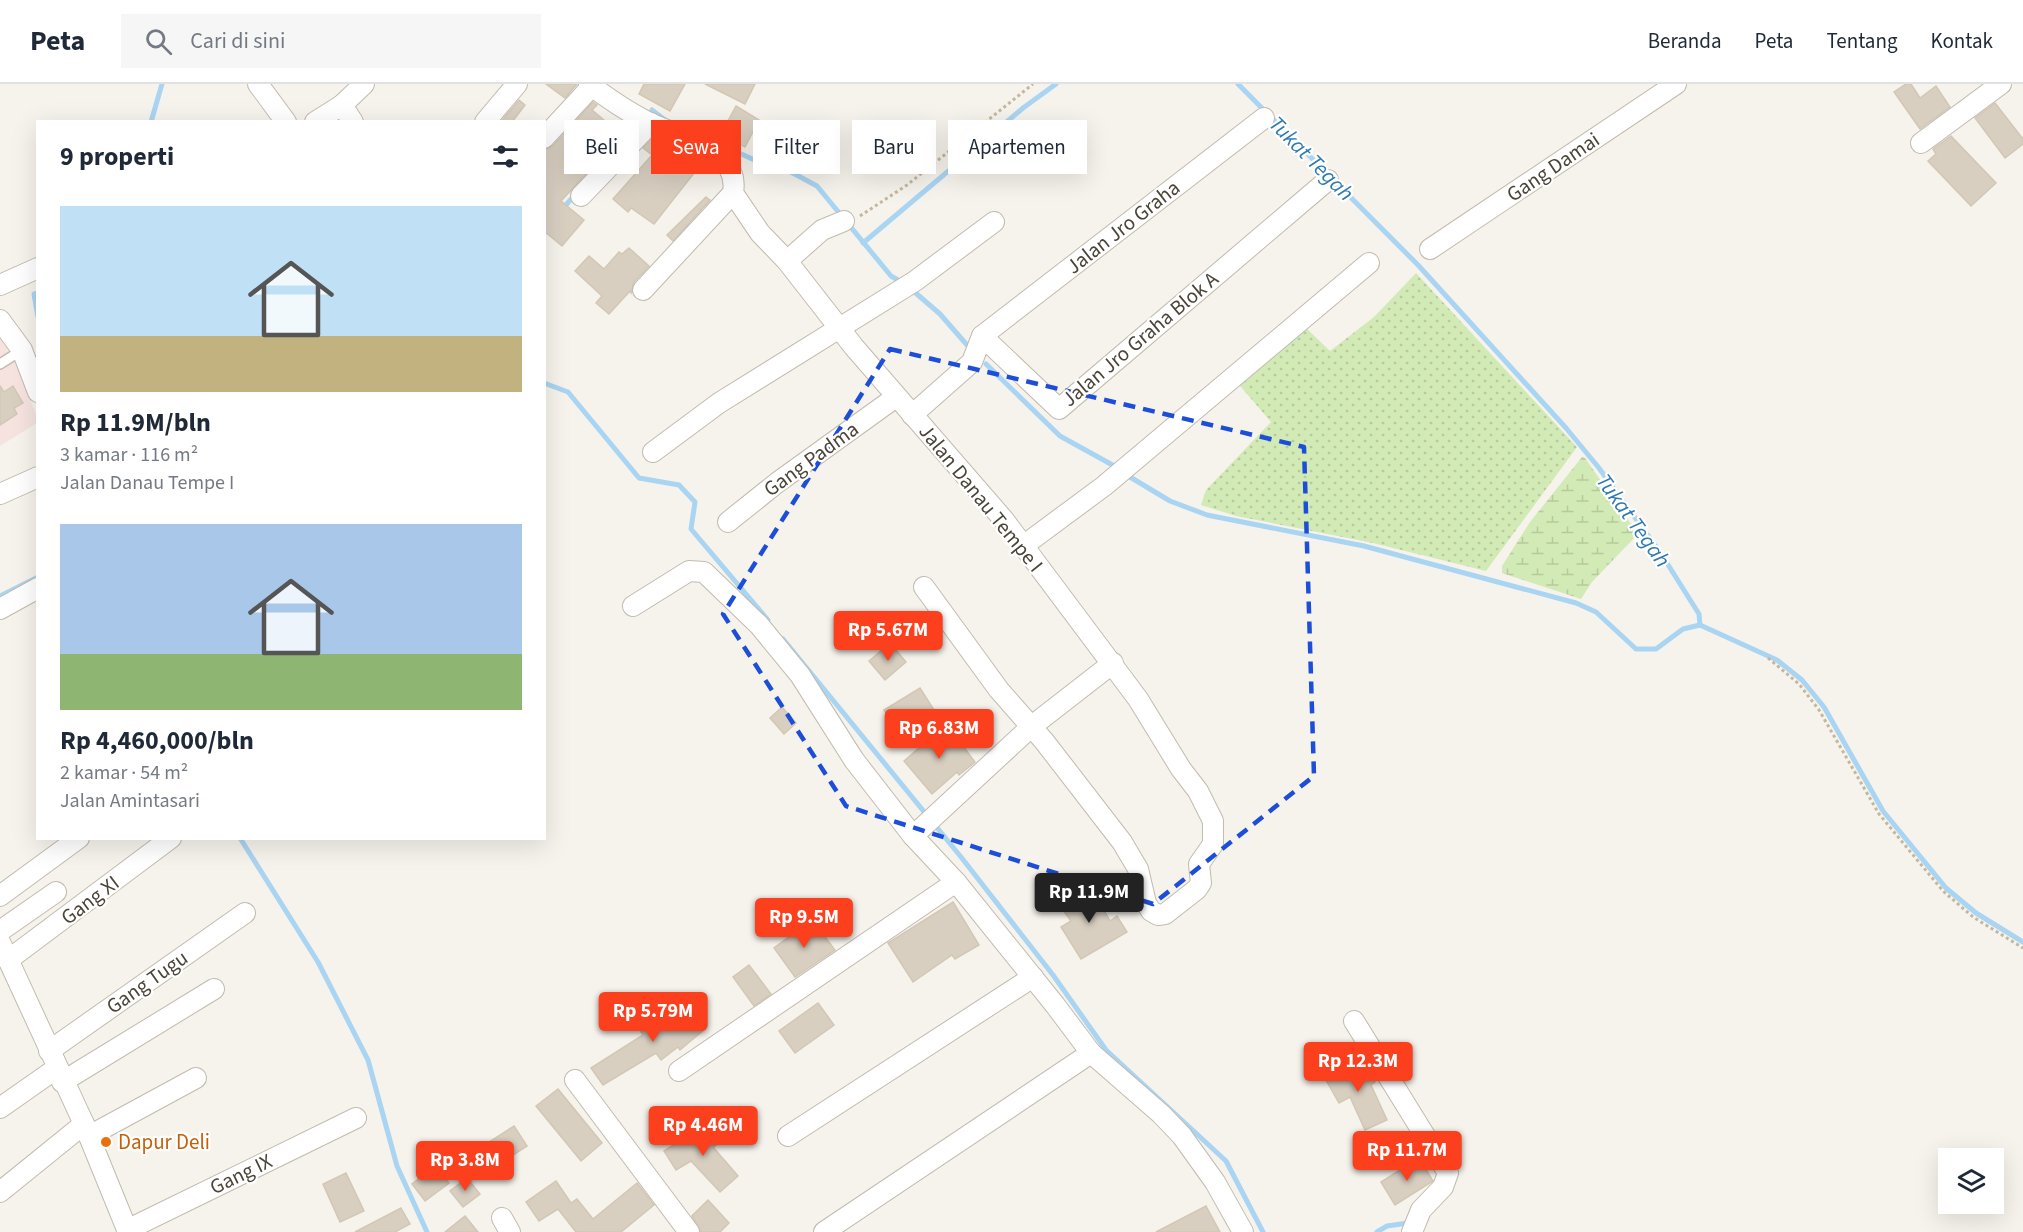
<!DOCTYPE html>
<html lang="id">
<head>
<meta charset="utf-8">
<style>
	body { margin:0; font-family:"Source Sans 3",sans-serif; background:#f6f6f7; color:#1f2937; height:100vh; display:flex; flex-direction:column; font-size:22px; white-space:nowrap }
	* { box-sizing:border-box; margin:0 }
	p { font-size:20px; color:#747a83 }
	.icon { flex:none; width:33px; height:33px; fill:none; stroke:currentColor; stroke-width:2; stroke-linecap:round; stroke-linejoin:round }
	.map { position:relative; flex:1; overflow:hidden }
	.details { position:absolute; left:36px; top:36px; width:510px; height:720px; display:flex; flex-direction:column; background:#fff; border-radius:0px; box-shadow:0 6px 24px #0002 }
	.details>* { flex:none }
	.banner { position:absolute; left:564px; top:36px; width:570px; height:54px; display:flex; gap:12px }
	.fabs { position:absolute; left:1938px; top:1064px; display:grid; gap:12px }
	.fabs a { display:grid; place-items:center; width:66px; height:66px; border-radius:0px; background:#fff; box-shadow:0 6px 24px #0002; font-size:30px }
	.price { position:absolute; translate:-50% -51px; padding:0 14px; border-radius:6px; background:#fc3f1d; color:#fff; font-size:20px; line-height:39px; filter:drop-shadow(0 2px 3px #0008) }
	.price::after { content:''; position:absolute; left:50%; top:36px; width:18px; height:14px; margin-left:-9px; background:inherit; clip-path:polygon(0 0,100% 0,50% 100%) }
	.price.selected { background:#222; color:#fff }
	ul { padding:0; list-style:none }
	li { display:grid; align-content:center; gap:12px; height:318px; padding:0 24px }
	li span { display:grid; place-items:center; height:186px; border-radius:0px; color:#555 }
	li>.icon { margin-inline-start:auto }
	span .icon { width:108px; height:108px; fill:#fffc; stroke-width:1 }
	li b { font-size:26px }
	h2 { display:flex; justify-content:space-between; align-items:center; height:72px; padding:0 24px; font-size:26px }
	.chip { padding:0 21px; border-radius:0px; background:#fff; box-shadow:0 6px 24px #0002; font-size:21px; line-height:54px }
	.chip.selected { background:#fc3f1d; color:#fff }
	header { display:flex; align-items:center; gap:36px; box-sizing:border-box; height:84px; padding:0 30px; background:#fff; border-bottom:2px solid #e0e1e3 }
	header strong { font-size:28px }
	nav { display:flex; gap:33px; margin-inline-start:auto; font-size:21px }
	.search { width:420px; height:54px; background:#f6f6f7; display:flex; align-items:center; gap:15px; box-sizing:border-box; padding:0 21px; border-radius:0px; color:#747a83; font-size:22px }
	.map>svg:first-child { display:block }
	.medical { fill:#f6e3e0 }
	.green { fill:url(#green-dots) }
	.wetland { fill:url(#wetland-marsh) }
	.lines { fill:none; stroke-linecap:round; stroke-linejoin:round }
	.stream { stroke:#a9d4f2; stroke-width:5 }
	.building { fill:#d8cfc1; stroke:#d3c7b4; stroke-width:1.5 }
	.service-casing { stroke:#c2bbae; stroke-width:12 }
	.minor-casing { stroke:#c2bbae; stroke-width:22 }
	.path { stroke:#c4b79f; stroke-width:3; stroke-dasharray:3 3; stroke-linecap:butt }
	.service { stroke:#fff; stroke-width:9 }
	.minor { stroke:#fff; stroke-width:20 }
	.marked { fill:none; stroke:#1d4ed8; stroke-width:4.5; stroke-dasharray:12 8; stroke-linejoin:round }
	.food-dot { fill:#e8710a; stroke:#fff; stroke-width:2 }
	.labels { text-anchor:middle; stroke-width:4.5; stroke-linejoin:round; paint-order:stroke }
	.street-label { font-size:21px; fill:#4b4439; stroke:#fff }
	.food-label { font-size:21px; fill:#c56008; stroke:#fff; text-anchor:start }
	.water-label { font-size:22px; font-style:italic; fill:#2e7ab2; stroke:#fff }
</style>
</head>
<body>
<header>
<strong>Peta</strong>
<div class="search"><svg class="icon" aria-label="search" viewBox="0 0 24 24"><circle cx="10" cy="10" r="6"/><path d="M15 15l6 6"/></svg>Cari di sini</div>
<nav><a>Beranda</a><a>Peta</a><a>Tentang</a><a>Kontak</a></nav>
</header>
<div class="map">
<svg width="2023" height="1148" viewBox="0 0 2023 1148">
	<defs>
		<pattern id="green-dots" width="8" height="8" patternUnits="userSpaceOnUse" patternTransform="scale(1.5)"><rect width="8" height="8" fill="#d2eab5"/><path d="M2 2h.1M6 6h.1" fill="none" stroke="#b6ca9c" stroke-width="1.8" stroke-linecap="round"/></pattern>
		<pattern id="wetland-marsh" width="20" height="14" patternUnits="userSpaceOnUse" patternTransform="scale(1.5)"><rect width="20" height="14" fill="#d2eab5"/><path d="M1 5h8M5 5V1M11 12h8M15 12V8" fill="none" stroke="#b6ca9c"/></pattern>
	</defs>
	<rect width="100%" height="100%" fill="#f6f3ec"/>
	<polygon class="medical" points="0,251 13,272 38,336 37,339 0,362"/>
	<polygon class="green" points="1416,189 1577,363 1486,487 1373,459 1236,432 1201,421 1206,406 1271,338 1235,296 1302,240 1330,267 1374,233"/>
	<polygon class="wetland" points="1582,373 1585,374 1638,450 1592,498 1581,515 1502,489 1502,482 1530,438"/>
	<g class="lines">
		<g class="stream">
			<polyline points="1238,0 1418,181 1566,344 1599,384 1660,468 1699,530 1700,541"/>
			<polyline points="652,26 665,36"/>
			<polyline points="151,38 162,0"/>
			<polyline points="715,58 761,79 791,88 817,102 891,192 903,199"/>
			<polyline points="562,125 576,110"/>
			<polyline points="863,159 1023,24 1056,0"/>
			<polyline points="911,205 940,230 967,261"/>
			<polyline points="38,209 34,210 38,233"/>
			<polyline points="986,280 1060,352 1118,384"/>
			<polyline points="544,299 568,308 639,394 679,401 695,418 691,445 768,536"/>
			<polyline points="1125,390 1170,417 1207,431 1364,462 1576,519 1596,528 1636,565 1656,565 1683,545 1700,541 1777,576 1802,596 1824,623 1883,727 1946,804 1976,829 2023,858"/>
			<polyline points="0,512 38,493"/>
			<polyline points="783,555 961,773 1053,891 1106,966 1226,1077 1263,1148"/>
			<polyline points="240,754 318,878 368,976 397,1082 427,1148"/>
			<polyline points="1377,1148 1387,1142 1408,1139 1411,1141"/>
		</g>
	</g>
	<g class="building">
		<polygon points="546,0 577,0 565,14"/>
		<polygon points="644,0 685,0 670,27 639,10"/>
		<polygon points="705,0 755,0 745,20"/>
		<polygon points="1906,0 1911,0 1920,14 1936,2 1950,23 1920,45 1894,8"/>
		<polygon points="519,16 525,21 512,38 501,38"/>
		<polygon points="593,18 597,21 592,26 622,51 561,117 584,136 562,162 544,147 544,66 553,62"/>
		<polygon points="1995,19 2023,55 2023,60 2005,74 1975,34"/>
		<polygon points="736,22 759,36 745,63 721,50"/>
		<polygon points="1951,52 1996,99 1971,122 1928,77 1936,70 1933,65"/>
		<polygon points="653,54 694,89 654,140 631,124 628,128 613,115 652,71 643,64"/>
		<polygon points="706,113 710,116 673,157 667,151"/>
		<polygon points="629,164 649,182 634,198 631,209 630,207 609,230 596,219 602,212 575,187 589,172 604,185 619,168 622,170"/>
		<polygon points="0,302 4,308 13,302 23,319 14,324 17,330 0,341"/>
		<polygon points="890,559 906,578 885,596 869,577"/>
		<polygon points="920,604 934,626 898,649 884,626"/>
		<polygon points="782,623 796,639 784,650 770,634"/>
		<polygon points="944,642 946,646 949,643 975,678 959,691 957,688 932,710 904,677"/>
		<polygon points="1089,801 1110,837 1117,832 1127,848 1081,875 1061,843 1071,837 1060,822"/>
		<polygon points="953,818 979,861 955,875 952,871 913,898 888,859"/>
		<polygon points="812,836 835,866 795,893 774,864"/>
		<polygon points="749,881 771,910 754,922 733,893"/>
		<polygon points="685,918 705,945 680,966 678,963 661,976 656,969 603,1001 591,984 643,951 641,948 669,926 671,928"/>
		<polygon points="818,919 834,941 795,969 779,947"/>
		<polygon points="1361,975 1375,998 1371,1001 1387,1036 1365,1046 1350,1013 1339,1019 1326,996"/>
		<polygon points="558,1005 602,1059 581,1077 536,1022"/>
		<polygon points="708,1039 721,1058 713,1063 738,1092 720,1108 691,1077 676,1086 664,1067"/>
		<polygon points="514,1042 527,1062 479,1093 466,1073"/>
		<polygon points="1419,1074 1433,1097 1395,1121 1381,1098"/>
		<polygon points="436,1082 449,1099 425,1117 412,1100"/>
		<polygon points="346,1089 364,1127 340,1138 323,1100"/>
		<polygon points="467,1094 480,1110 463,1123 450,1107"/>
		<polygon points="556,1097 571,1119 577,1115 593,1135 637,1099 654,1121 621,1148 576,1148 558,1125 539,1137 526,1118"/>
		<polygon points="708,1116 729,1139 720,1148 701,1148 692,1132"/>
		<polygon points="1206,1122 1220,1148 1156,1148"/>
		<polygon points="401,1124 410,1140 395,1148 355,1148"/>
		<polygon points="465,1132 478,1148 445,1148"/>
	</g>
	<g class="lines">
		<g class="service-casing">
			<polyline id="service" points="0,280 22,266"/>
		</g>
		<g class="minor-casing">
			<g id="minor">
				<polyline points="258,0 286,38"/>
				<path d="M 589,0 C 606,13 625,26 644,36 C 675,53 741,62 733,109 L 760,149 L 787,177 L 854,263 L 1004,436 L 1138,615 L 1181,685 L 1198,707 L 1213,737 L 1213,760 L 1199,780 L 1201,799 L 1197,805 L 1165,830 L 1158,831 L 1151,827 L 1146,819 L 1138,785 L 1122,758 L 1044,657 L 999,606 L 924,503"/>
				<polyline points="342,21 353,38"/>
				<polyline points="315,38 342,21 364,0"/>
				<polyline points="485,38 517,0"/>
				<polyline points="544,54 592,2"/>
				<polyline points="1921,59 2001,0"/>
				<polyline points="581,112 651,39"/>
				<polyline points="1430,165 1676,0"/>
				<polyline points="787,177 822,146 844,137"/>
				<polyline points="0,201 38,184"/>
				<polyline points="643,206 733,109"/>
				<polyline points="0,236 22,266 38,308"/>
				<polyline points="982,252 1264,34"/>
				<polyline points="912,331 972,278 982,252 1059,325 1328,96"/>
				<polyline points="653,368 719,319 915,197 994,138"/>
				<polyline points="0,410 38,393"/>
				<polyline points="728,438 778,398 896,313"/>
				<polyline points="1023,462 1104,402 1369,179"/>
				<polyline points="633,522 689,487 704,488 759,541 800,591 854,676 913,752 956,798 1055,921 1091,969 1161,1030 1182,1052 1215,1098 1243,1148"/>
				<polyline points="0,525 38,504"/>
				<polyline points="913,752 1032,642 1113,579"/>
				<polyline points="0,812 79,754"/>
				<polyline points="0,847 56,808"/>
				<polyline points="0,858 84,1040 128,1148"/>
				<polyline points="8,876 171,754"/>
				<polyline points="1354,937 1448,1089 1443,1103 1421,1126 1412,1148"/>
				<polyline points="49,967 245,829"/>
				<polyline points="679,987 956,798"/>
				<polyline points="575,996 689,1148"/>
				<polyline points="62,998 214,905"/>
				<polyline points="0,1024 57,984"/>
				<polyline points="89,1052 196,994"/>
				<polyline points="788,1052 1033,893"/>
				<polyline points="0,1108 84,1040"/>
				<polyline points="502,1134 510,1148"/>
				<polyline points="127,1146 356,1034"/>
				<polyline points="824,1148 1091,969"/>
			</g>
		</g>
		<g class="path">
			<polyline points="860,132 907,101 1033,0"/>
			<polyline points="1768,574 1799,600 1819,626 1879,730 1943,807 1973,833 2023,864"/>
		</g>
		<use href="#service" class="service"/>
		<use href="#minor" class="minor"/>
	</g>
	<path class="marked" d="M 890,265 L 1304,363 L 1314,692 L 1153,820 L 846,722 L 723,530 Z"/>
	<circle class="food-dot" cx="106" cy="1058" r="6"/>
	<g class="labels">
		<g class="street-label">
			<text transform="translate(1553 83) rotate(-34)" y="7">Gang Damai</text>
			<text transform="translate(1123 143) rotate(-38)" y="7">Jalan Jro Graha</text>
			<text transform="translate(1140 255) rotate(-40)" y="7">Jalan Jro Graha Blok A</text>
			<text transform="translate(811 375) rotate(-36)" y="7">Gang Padma</text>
			<text transform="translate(981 414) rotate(51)" y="7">Jalan Danau Tempe I</text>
			<text transform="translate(90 816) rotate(-37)" y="7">Gang XI</text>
			<text transform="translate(147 898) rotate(-35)" y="7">Gang Tugu</text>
			<text transform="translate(241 1090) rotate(-26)" y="7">Gang IX</text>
		</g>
		<g class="food-label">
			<text x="118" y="1065">Dapur Deli</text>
		</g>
		<g class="water-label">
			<text transform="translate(1312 74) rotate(45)" y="8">Tukat Tegah</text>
			<text transform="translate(1634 436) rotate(54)" y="8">Tukat Tegah</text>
		</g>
	</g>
</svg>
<div class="fabs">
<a><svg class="icon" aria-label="layers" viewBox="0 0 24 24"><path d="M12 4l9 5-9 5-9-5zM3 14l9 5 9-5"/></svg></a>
</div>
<b class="price" style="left:888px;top:578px">Rp 5.67M</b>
<b class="price" style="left:939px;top:676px">Rp 6.83M</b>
<b class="price selected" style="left:1089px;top:840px">Rp 11.9M</b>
<b class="price" style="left:804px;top:865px">Rp 9.5M</b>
<b class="price" style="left:653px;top:959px">Rp 5.79M</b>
<b class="price" style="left:1358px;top:1009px">Rp 12.3M</b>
<b class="price" style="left:703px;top:1073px">Rp 4.46M</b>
<b class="price" style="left:1407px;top:1098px">Rp 11.7M</b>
<b class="price" style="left:465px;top:1108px">Rp 3.8M</b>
<div class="banner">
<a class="chip">Beli</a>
<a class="chip selected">Sewa</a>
<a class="chip">Filter</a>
<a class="chip">Baru</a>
<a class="chip">Apartemen</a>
</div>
<section class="details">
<h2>9 properti<svg class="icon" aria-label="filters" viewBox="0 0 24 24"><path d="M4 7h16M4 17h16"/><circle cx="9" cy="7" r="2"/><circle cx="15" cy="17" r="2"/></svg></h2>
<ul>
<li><span style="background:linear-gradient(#bfe0f5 70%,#c2b280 0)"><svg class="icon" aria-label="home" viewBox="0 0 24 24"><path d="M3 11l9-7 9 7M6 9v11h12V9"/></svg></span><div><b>Rp 11.9M/bln</b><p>3 kamar · 116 m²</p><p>Jalan Danau Tempe I</p></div></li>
<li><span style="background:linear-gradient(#a9c7e8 70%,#8fb573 0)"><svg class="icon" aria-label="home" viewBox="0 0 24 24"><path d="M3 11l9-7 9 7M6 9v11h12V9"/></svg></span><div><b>Rp 4,460,000/bln</b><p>2 kamar · 54 m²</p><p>Jalan Amintasari</p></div></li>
</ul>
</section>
</div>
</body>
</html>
